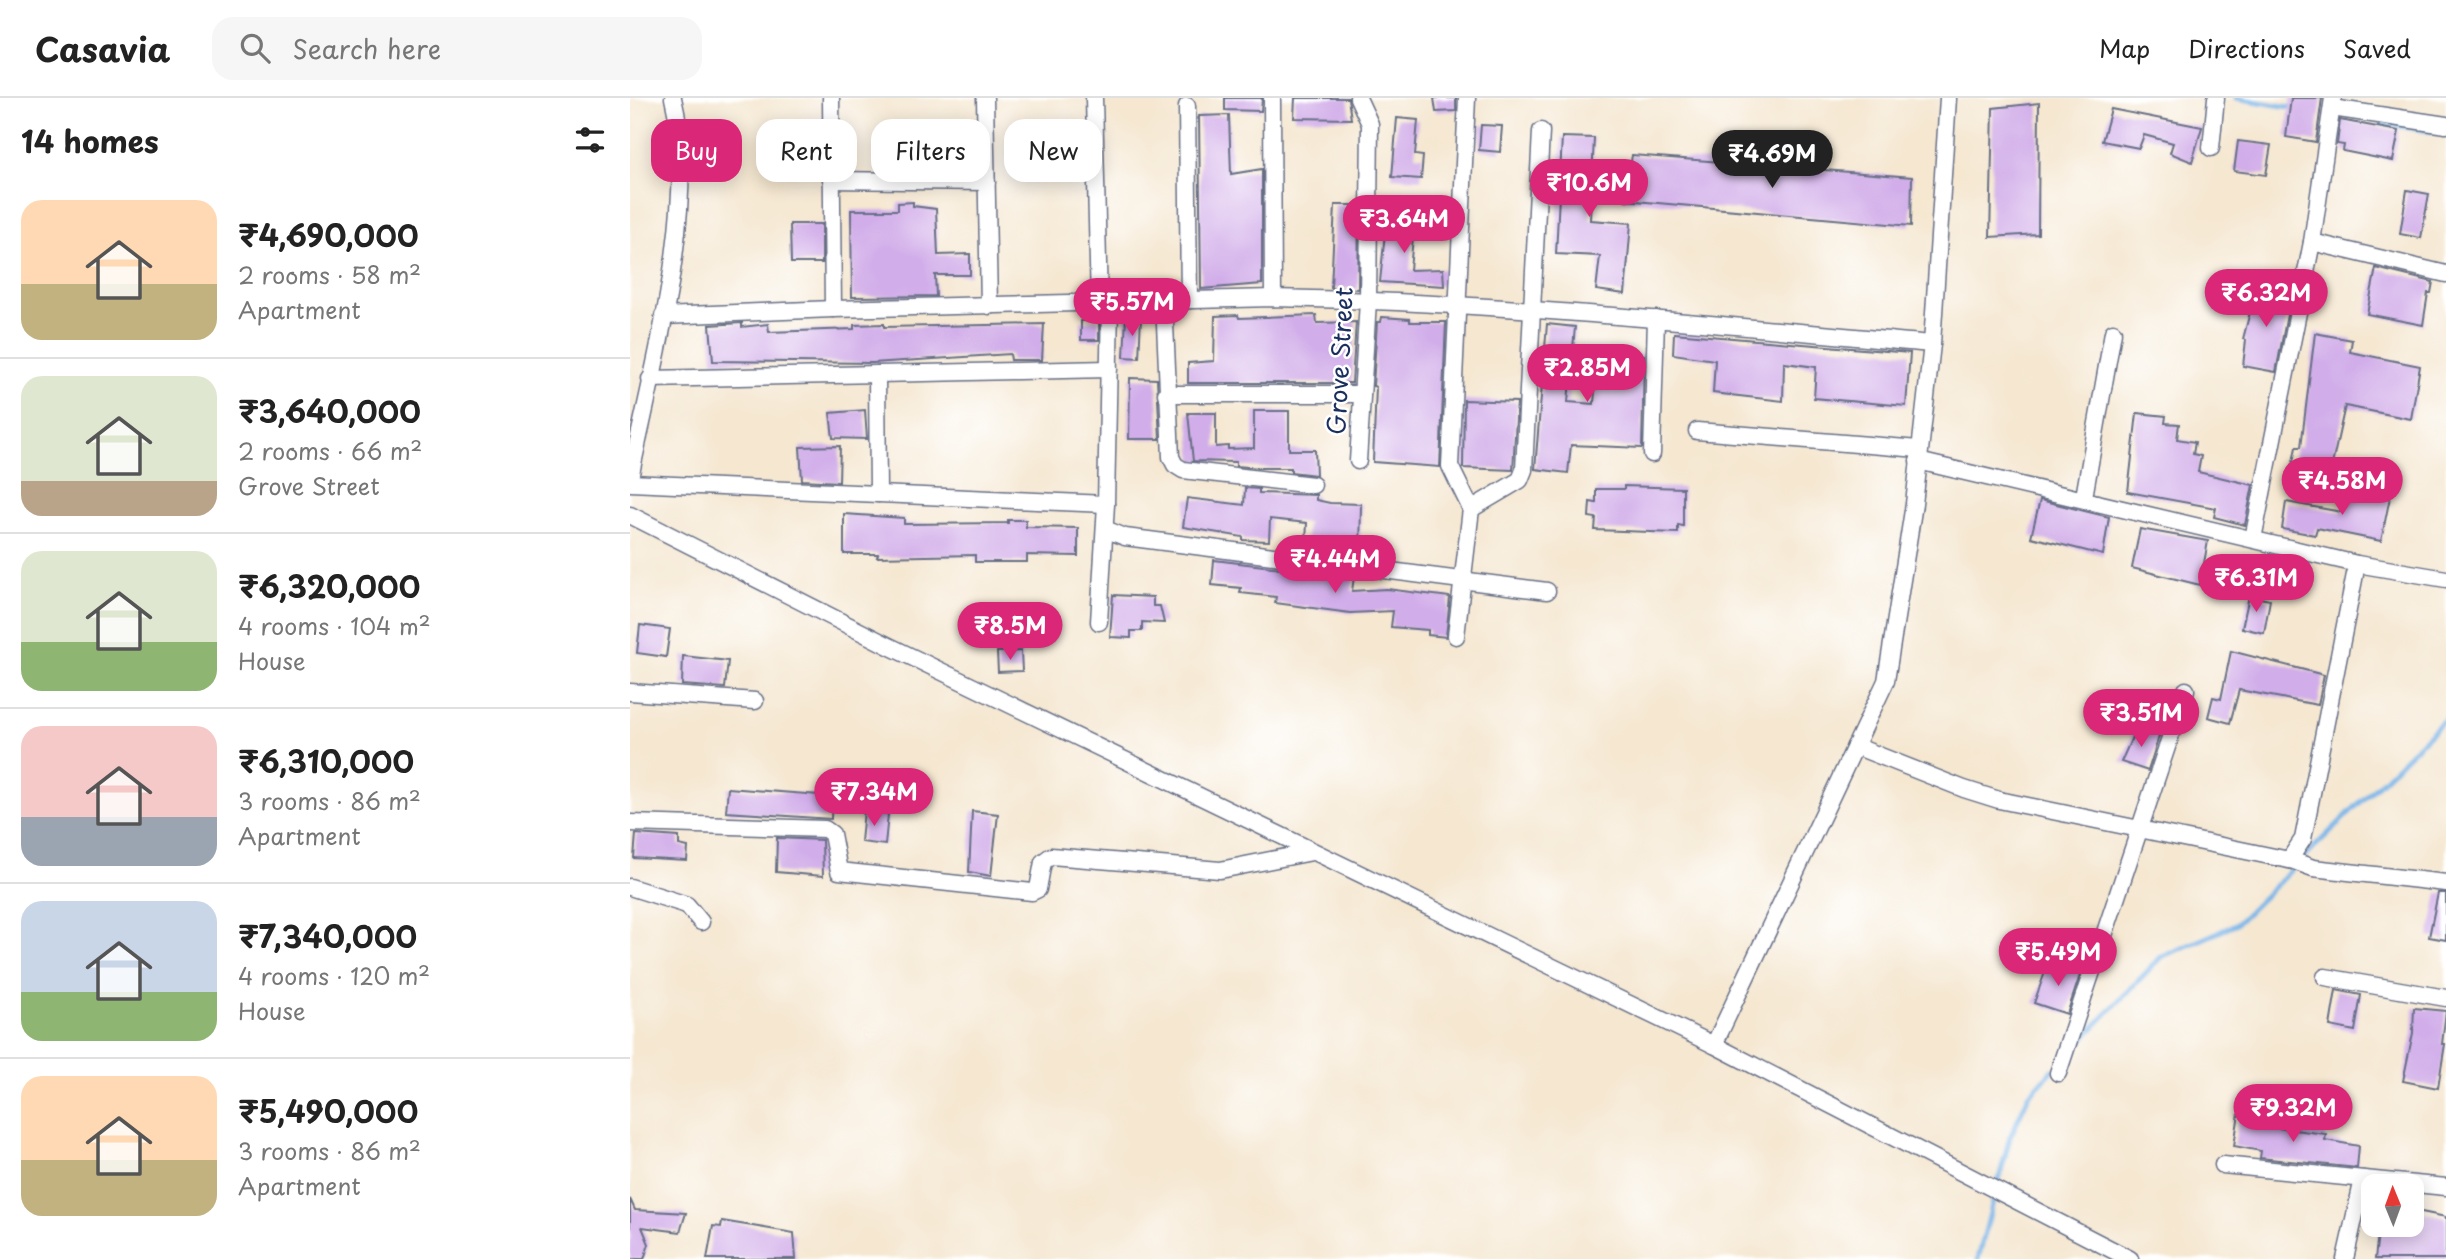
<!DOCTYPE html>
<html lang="en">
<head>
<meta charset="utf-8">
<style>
	body { margin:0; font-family:"Playpen Sans",sans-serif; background:#f6f6f6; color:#222; height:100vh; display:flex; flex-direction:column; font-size:26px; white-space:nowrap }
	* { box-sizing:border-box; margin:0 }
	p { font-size:23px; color:#767676 }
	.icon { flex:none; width:38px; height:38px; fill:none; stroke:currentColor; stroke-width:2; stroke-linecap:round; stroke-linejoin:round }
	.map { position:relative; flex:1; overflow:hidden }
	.panel { display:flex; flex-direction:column; background:#fff; width:630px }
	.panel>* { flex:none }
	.hud { position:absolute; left:21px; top:21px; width:665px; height:63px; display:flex; gap:14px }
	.needle { width:46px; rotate:359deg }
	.tools { position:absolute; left:1731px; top:1076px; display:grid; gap:14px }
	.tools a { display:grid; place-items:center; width:63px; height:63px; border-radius:14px; background:#fff; box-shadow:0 4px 18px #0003; font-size:35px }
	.price { position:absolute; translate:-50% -60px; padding:0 16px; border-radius:24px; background:#db2777; color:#fff; font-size:23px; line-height:46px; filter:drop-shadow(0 2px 4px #0008) }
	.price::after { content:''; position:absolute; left:50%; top:42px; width:21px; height:16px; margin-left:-10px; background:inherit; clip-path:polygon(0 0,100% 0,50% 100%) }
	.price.active { background:#222; color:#fff }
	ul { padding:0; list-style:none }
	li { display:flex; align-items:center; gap:21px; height:175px; padding:0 21px }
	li+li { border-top:2px solid #e0e0e0 }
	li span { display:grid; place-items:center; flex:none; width:196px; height:140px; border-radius:21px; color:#555 }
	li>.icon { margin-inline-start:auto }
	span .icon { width:84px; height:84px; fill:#fffc; stroke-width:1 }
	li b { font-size:30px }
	h2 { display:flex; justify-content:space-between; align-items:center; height:84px; padding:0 21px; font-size:30px }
	.pill { padding:0 24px; border-radius:21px; background:#fff; box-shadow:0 4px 18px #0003; font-size:24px; line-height:63px }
	.pill.active { background:#db2777; color:#fff }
	header { display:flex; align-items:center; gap:42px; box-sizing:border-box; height:98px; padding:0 35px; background:#fff; border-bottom:2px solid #e0e0e0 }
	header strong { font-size:33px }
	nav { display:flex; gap:38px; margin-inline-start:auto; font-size:24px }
	.search { width:490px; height:63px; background:#f6f6f6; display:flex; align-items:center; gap:18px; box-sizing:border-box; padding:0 24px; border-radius:21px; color:#767676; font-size:26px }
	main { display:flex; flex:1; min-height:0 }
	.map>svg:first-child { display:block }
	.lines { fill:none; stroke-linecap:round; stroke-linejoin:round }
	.stream { stroke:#74b2e7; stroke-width:5 }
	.building { fill:#d1ade9 }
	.minor-casing { stroke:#676f86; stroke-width:19 }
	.minor { stroke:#fff; stroke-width:16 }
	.labels { text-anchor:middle; stroke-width:5; stroke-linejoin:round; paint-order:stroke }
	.street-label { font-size:24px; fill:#1b2f5e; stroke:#fff }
</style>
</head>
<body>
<header>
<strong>Casavia</strong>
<div class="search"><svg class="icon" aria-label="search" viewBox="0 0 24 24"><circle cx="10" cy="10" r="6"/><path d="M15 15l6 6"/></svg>Search here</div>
<nav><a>Map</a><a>Directions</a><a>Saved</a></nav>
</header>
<main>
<section class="panel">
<h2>14 homes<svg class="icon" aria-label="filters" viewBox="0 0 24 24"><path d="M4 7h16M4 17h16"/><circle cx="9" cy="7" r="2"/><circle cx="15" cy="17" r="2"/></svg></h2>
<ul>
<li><span style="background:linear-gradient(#ffd9b3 60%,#c2b280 0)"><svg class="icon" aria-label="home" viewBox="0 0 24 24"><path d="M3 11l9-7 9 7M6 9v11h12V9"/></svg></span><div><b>₹4,690,000</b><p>2 rooms · 58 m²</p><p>Apartment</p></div></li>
<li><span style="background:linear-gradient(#dfe7d0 75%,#b9a48a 0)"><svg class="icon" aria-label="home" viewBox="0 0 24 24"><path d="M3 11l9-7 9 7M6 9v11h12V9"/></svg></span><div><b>₹3,640,000</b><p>2 rooms · 66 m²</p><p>Grove Street</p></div></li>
<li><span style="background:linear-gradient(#dfe7d0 65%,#8fb573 0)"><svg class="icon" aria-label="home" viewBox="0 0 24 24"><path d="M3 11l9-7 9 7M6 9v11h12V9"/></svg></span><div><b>₹6,320,000</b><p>4 rooms · 104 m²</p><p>House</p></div></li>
<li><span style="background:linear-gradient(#f6c9c9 65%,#9aa5b1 0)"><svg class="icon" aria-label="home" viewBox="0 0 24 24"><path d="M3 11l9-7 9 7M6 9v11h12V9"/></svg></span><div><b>₹6,310,000</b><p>3 rooms · 86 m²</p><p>Apartment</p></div></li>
<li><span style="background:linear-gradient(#c9d6e8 65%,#8fb573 0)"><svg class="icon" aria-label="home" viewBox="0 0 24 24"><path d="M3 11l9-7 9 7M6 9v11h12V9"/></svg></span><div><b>₹7,340,000</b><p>4 rooms · 120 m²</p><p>House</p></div></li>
<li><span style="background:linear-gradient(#ffd9b3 60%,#c2b280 0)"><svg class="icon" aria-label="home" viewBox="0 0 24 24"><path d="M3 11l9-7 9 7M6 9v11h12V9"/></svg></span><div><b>₹5,490,000</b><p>3 rooms · 86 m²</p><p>Apartment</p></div></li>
</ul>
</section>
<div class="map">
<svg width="1816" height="1161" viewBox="0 0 1816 1161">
	<rect width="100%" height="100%" fill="#fff"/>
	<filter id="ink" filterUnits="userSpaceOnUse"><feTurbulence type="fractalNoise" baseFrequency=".0143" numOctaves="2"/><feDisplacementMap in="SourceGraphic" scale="14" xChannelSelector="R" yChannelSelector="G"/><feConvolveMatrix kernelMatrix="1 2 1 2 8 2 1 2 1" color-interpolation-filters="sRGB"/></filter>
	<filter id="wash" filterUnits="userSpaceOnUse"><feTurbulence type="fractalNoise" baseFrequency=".00686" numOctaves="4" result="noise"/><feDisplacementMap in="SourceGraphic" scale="28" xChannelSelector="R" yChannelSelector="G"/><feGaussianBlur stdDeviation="1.57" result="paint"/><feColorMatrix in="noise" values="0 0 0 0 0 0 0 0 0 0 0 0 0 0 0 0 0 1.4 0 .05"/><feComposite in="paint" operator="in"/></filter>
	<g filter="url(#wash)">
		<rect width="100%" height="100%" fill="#f5e7d0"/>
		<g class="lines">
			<g class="stream">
				<polyline points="1606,0 1665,10"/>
				<polyline points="1751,25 1816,36"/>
				<polyline points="1442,952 1531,859 1605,827 1816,620"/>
				<polyline points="1348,1161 1380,1039 1399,997 1423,972"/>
			</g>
		</g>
		<g id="blocks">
			<g class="building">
				<polygon points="595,0 632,0 631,13 595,12"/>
				<polygon points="665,0 718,0 721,21 664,20"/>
				<polygon points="804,0 826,0 826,13 806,14"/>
				<polygon points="1661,0 1692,0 1686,44 1656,39"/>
				<polygon points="1409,5 1408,136 1360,139 1363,10"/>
				<polygon points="1481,11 1572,29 1562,64 1540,55 1543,45 1514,37 1509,50 1472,43"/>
				<polygon points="599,17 601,76 632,71 632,186 571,191 569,18"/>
				<polygon points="767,20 788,22 785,57 793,58 791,81 762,79"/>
				<polygon points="1710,22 1769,33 1763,63 1713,53 1714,47 1707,46"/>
				<polygon points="851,27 872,28 870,54 849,52"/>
				<polygon points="341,32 341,40 345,40 346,62 341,62 341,71 272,72 272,34"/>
				<polygon points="932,39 964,40 960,122 1001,125 995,196 966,192 970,158 926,156"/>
				<polygon points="1608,43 1641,47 1636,77 1604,73"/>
				<polygon points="1002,57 1282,79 1281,128 995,102"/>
				<polygon points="1777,92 1799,96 1791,140 1770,136"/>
				<polygon points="283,104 283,108 306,111 308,157 340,156 340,177 305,177 306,198 222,199 221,112 268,112 268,105"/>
				<polygon points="705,107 729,107 728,191 701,190"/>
				<polygon points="757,115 785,117 780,172 813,171 814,188 750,184"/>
				<polygon points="160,126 192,126 192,165 161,165"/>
				<polygon points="1746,170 1803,184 1801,195 1798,195 1793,227 1737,216"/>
				<polygon points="1627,187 1661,196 1646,274 1613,268 1616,242 1613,241"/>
				<polygon points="608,217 609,220 686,217 687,225 726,224 722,285 558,285 558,265 584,263 585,218"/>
				<polygon points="496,219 511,220 509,260 494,259"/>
				<polygon points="752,219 780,221 780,224 816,224 810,369 743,364 746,289 743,288 747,224 751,224"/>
				<polygon points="469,222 469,242 451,242 451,223"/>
				<polygon points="112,225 112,229 138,226 139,234 224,231 224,227 254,226 254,229 414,226 412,262 381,262 380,256 242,265 83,263 80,227"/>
				<polygon points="917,226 945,229 938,304 964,306 968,257 1014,257 1012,350 941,347 938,375 905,371"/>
				<polygon points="1044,235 1280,255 1276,308 1184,300 1186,269 1154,265 1153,303 1083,295 1085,262 1043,256"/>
				<polygon points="1685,235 1722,242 1720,254 1790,268 1781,321 1715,308 1700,376 1662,369 1666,349 1671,349"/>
				<polygon points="500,280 527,281 530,341 499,341"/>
				<polygon points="834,302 887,304 883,372 833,370"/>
				<polygon points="235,312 237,341 203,340 200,315"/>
				<polygon points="624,313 659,313 659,352 685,352 686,377 661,374 661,370 631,370 606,368 606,364 563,363 558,315 586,315 586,349 598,348 598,351 624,350"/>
				<polygon points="1507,315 1536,318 1535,325 1549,326 1547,341 1565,344 1563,356 1571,358 1568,374 1623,387 1615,427 1584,419 1586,410 1498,394"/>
				<polygon points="210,348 209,384 172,382 170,349"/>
				<polygon points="994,388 1053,390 1053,428 1048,427 1048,435 965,432 966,420 959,419 960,404 966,405 966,391 994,391"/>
				<polygon points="615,390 629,391 629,395 686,397 686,402 700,405 731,406 730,452 714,452 714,444 676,443 677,425 640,421 639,443 613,442 613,439 553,429 557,400 614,407"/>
				<polygon points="1717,391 1760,399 1751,443 1687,430 1685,437 1652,431 1656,404 1712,414"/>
				<polygon points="1410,402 1479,419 1473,457 1401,439"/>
				<polygon points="214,416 274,420 274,426 378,425 378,422 396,422 396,429 448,430 448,458 397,457 397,464 345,464 345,457 247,459 248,456 214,456"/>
				<polygon points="1510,431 1578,443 1570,487 1502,470"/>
				<polygon points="584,462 724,479 722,493 757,491 820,499 816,539 798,537 798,532 761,529 763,513 720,515 645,505 646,499 610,495 611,490 582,487"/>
				<polygon points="483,497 523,499 523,508 530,508 534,525 512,524 512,533 501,533 501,540 480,539"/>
				<polygon points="1619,498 1640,502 1634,535 1612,530"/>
				<polygon points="10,527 40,531 36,559 7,555"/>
				<polygon points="391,553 392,573 368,574 367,554"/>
				<polygon points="1601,553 1694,577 1688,607 1609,592 1600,625 1578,619 1583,599 1591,601"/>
				<polygon points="53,558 98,563 95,590 52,587"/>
				<polygon points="1507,628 1530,635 1518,673 1491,664"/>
				<polygon points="98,690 202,698 201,721 96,714"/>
				<polygon points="234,712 258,716 255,747 231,744"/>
				<polygon points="342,713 368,716 361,778 339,774"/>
				<polygon points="6,736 49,739 49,747 58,749 57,763 4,760"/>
				<polygon points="147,740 192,742 193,778 146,774"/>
				<polygon points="1808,795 1816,795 1816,842 1799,839"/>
				<polygon points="1419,863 1451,874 1437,916 1404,905"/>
				<polygon points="1706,892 1731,897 1725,933 1700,928"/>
				<polygon points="1784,910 1816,913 1812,946 1815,946 1808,990 1773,983 1783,935"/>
				<polygon points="1609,1015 1632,1019 1631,1028 1696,1036 1695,1042 1729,1048 1727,1070 1630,1060 1631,1053 1604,1048"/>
				<polygon points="0,1101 5,1112 56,1115 50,1134 12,1129 19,1146 14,1161 0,1161"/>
				<polygon points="1782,1112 1816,1119 1816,1161 1745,1161 1749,1127 1782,1127"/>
				<polygon points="92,1123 164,1135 166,1161 77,1161 83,1128 91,1129"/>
			</g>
		</g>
	</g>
	<g filter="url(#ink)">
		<use href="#blocks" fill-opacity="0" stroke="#676f86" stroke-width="2"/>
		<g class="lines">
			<g class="minor-casing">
				<g id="minor">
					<polyline points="201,0 203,211"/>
					<polyline points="355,0 359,208"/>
					<polyline points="464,0 469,206"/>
					<polyline points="642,0 643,200"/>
					<polyline points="728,0 740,26 738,203 728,363"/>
					<polyline points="557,8 559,202"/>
					<polyline points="1702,10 1816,27"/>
					<polyline points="1581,50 1586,0"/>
					<polyline points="201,82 357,84"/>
					<polyline points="1682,144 1816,176"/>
					<polyline points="534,204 541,359 545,367 553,372 683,387"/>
					<path d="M 33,218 L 203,211 L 643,200 C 863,204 1083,226 1302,246"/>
					<polyline points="247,276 248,396"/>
					<polyline points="20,281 479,271"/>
					<polyline points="536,296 732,296"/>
					<polyline points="1067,333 1289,351"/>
					<polyline points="1022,356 1026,221"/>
					<polyline points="1288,363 1727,466 1673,741 1659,762"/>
					<path d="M 0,380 C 22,273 69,104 43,0"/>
					<polyline points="0,385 476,406"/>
					<polyline points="1454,399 1483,234"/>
					<polyline points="841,411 890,382 894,372 911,33"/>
					<polyline points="0,417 259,548 1084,947 1500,1161"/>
					<polyline points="475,431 495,439 917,493"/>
					<polyline points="1623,441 1682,144 1703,0"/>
					<polyline points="1727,466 1816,481"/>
					<polyline points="469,524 476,406 480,206"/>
					<polyline points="826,538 841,411 820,368 837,0"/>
					<polyline points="0,594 125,603"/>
					<polyline points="1225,648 1334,691 1369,702 1664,763 1683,770 1816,785"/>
					<polyline points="0,725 195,731 202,736 209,773 402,794 408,791 413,764 421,758 590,772 682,754"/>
					<polyline points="0,789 57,807 71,824"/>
					<polyline points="1695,879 1816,900"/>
					<polyline points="1084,947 1256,583 1284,406 1302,246 1318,0"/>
					<polyline points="1428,975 1556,592"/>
					<polyline points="1593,1067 1816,1089"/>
					<polyline points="1715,1161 1733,1081"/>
				</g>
			</g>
			<use href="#minor" class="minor"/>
		</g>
	</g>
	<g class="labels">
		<g class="street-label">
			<text transform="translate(711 263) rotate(-87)" y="8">Grove Street</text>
		</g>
	</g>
</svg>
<div class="tools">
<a><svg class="needle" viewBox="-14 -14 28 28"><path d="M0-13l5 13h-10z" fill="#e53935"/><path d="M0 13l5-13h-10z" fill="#767676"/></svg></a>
</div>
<b class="price active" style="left:1142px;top:92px">₹4.69M</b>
<b class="price" style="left:959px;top:121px">₹10.6M</b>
<b class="price" style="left:774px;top:157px">₹3.64M</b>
<b class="price" style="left:1636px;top:231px">₹6.32M</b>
<b class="price" style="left:502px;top:240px">₹5.57M</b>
<b class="price" style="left:957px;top:306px">₹2.85M</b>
<b class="price" style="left:1712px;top:419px">₹4.58M</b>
<b class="price" style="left:705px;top:497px">₹4.44M</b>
<b class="price" style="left:1626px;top:516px">₹6.31M</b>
<b class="price" style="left:380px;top:564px">₹8.5M</b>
<b class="price" style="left:1511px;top:651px">₹3.51M</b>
<b class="price" style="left:244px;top:730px">₹7.34M</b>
<b class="price" style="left:1428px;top:890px">₹5.49M</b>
<b class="price" style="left:1663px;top:1046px">₹9.32M</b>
<div class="hud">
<a class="pill active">Buy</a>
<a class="pill">Rent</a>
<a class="pill">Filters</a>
<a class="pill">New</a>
</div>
</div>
</main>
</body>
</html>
